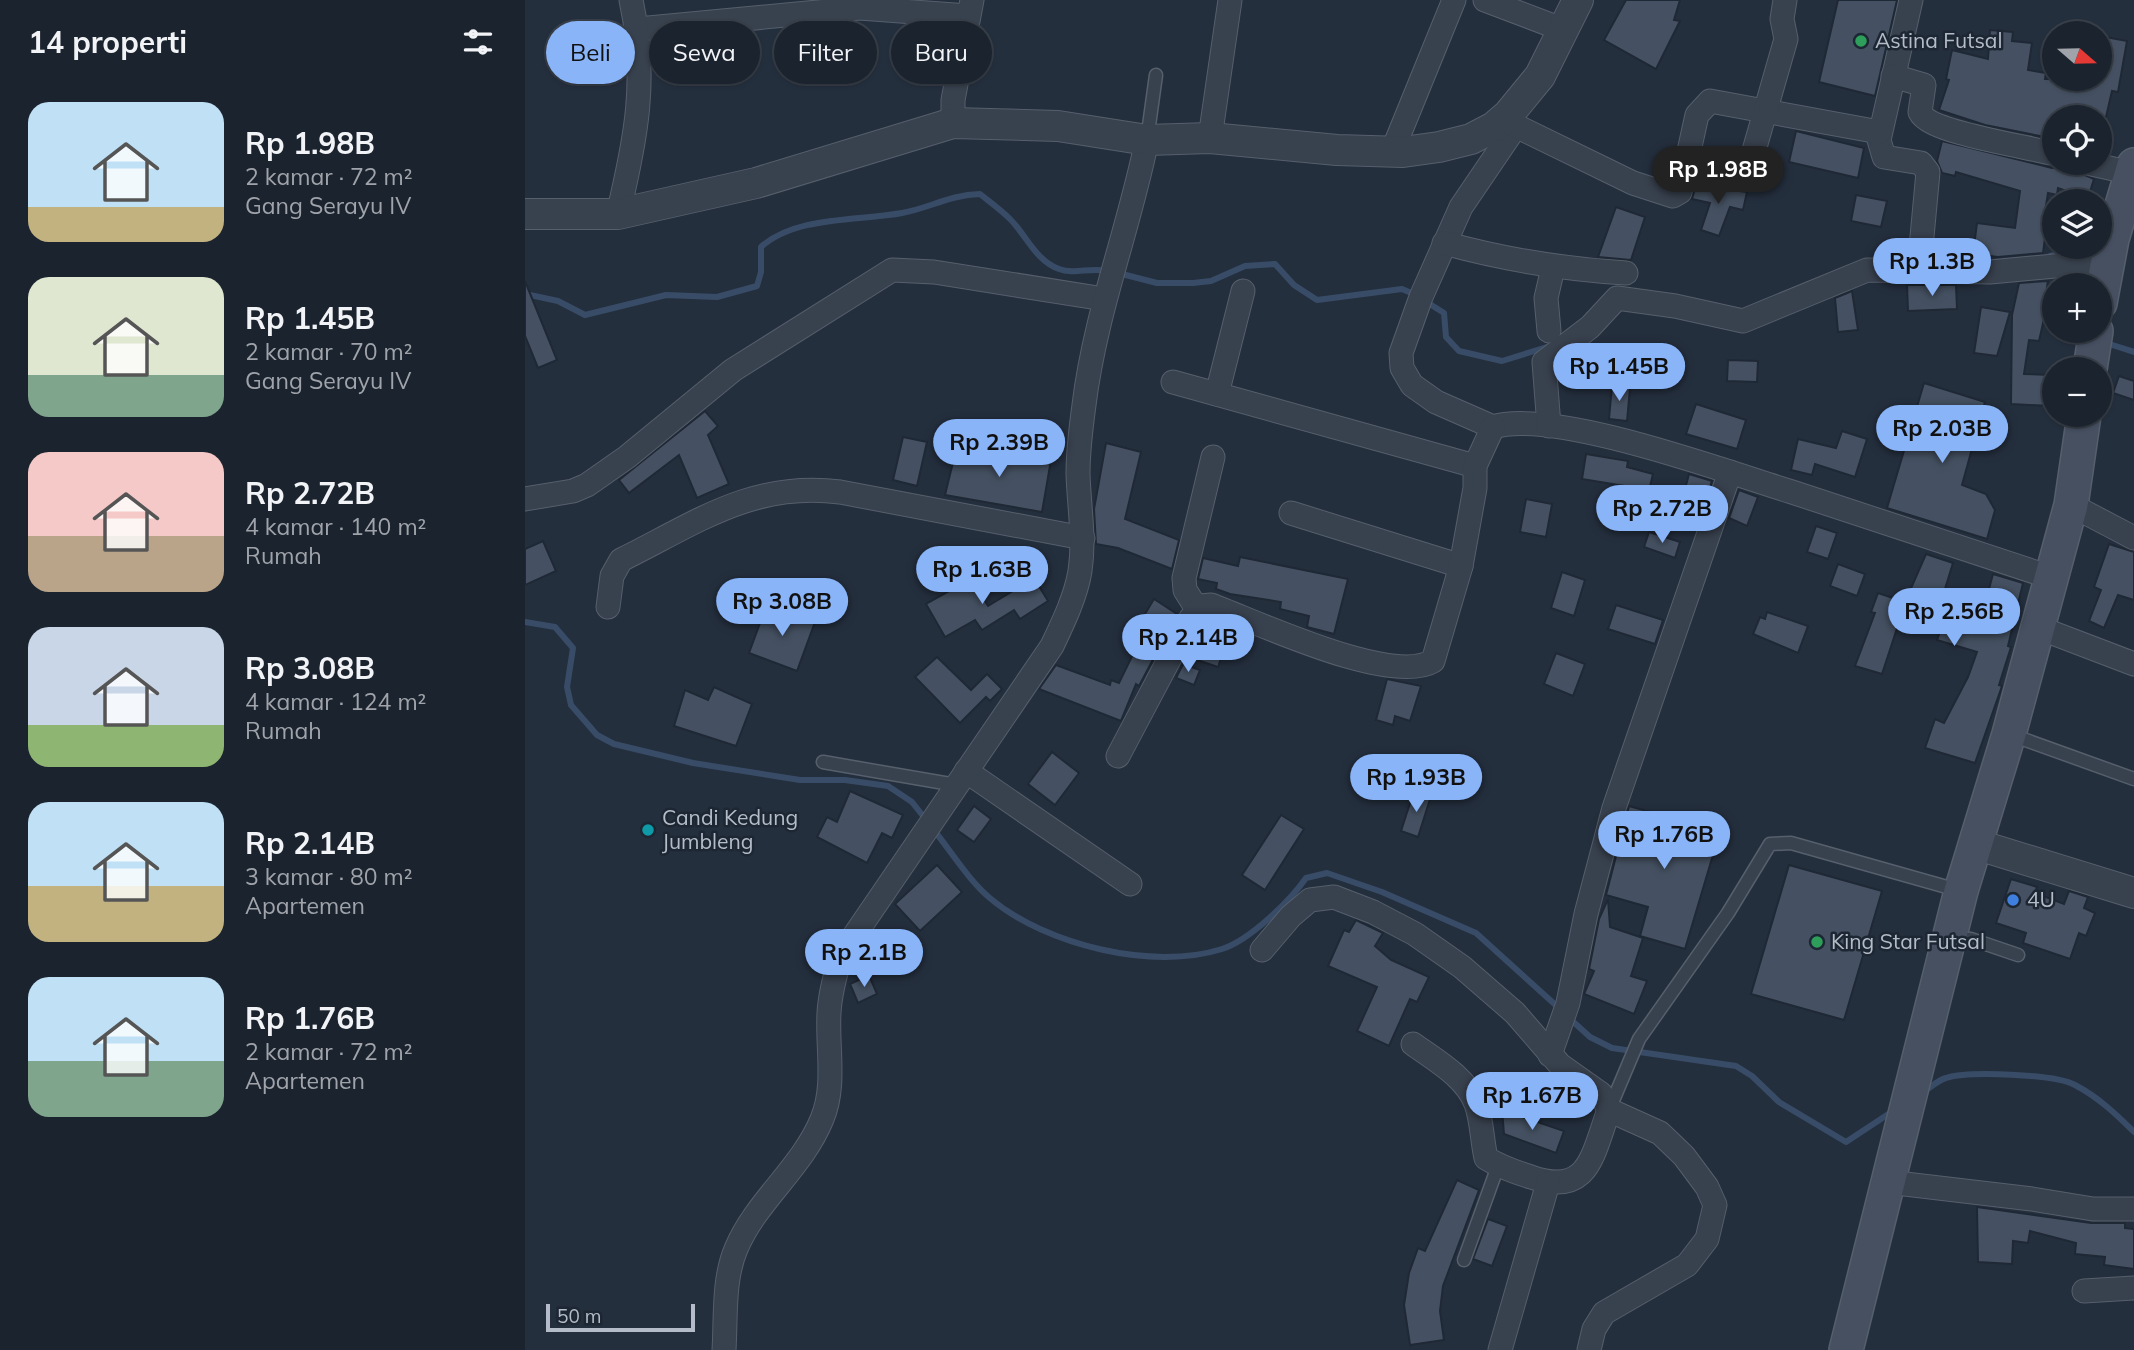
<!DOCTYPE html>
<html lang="id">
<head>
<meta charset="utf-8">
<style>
	body { margin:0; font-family:Mulish,sans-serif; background:#282f3a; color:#f1f3f6; height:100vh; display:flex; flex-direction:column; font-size:26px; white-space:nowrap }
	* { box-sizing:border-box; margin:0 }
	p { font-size:23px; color:#a0a4aa }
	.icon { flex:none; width:38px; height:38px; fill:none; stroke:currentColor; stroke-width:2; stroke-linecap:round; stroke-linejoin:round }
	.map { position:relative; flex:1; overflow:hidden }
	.side { display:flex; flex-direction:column; background:#1b232e; width:525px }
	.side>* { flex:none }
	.hud { position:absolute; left:21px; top:21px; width:665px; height:63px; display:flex; gap:14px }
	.needle { width:46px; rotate:110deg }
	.controls { position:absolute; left:1517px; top:21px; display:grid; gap:14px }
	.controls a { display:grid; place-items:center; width:70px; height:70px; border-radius:50%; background:#1b232e; box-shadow:0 2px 5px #0004,0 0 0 2px #39404a; font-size:35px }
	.scale { position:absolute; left:21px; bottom:18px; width:149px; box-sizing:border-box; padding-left:7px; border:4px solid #b4bcc9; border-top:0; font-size:19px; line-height:24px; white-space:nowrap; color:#b4bcc9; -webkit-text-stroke:5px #1d2633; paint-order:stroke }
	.price { position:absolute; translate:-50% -60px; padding:0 16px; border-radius:24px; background:#8ab4f8; color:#111; font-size:23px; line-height:46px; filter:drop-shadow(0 2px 4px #0008) }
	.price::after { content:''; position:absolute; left:50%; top:42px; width:21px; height:16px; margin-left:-10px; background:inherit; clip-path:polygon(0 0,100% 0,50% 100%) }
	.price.current { background:#222; color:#fff }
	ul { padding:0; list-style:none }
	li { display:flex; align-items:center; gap:21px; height:175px; padding:0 28px }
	li span { display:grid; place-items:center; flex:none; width:196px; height:140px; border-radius:21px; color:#555 }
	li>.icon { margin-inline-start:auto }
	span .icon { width:84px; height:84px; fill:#fffc; stroke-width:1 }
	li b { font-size:30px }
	h2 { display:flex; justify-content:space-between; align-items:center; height:84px; padding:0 28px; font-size:30px }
	.tag { padding:0 24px; border-radius:32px; background:#1b232e; box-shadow:0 2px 5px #0004,0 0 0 2px #39404a; font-size:24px; line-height:63px }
	.tag.current { background:#8ab4f8; color:#111 }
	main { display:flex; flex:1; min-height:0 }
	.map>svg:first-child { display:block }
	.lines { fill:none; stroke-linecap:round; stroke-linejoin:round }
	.stream { stroke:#394c67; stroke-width:6 }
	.building { fill:#455162; stroke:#1f2835; stroke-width:2 }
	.service-casing { stroke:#565f6c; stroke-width:15 }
	.minor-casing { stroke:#565f6c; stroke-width:25 }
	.tertiary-casing { stroke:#565f6c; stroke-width:32 }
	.secondary-casing { stroke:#565f6c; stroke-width:36 }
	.service { stroke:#38414e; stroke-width:12 }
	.minor { stroke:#38414e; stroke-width:23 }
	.tertiary { stroke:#38414e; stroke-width:30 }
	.secondary { stroke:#465061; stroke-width:33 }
	.leisure-dot { fill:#2e9e5b; stroke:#1d2633; stroke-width:2.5 }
	.culture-dot { fill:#0f9aa8; stroke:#1d2633; stroke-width:2.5 }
	.shop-dot { fill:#3f7fe0; stroke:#1d2633; stroke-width:2.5 }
	.labels { text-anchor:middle; stroke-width:5; stroke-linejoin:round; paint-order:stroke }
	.poi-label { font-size:21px; fill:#b4bcc9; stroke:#1d2633; text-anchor:start }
</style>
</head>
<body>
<main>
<section class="side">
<h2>14 properti<svg class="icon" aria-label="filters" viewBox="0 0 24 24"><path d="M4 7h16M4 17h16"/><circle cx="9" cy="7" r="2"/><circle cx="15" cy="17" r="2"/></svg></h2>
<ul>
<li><span style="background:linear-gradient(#bfe0f5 75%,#c2b280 0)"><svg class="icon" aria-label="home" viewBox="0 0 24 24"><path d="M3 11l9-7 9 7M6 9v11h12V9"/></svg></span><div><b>Rp 1.98B</b><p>2 kamar · 72 m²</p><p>Gang Serayu IV</p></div></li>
<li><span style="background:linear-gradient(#dfe7d0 70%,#7fa58c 0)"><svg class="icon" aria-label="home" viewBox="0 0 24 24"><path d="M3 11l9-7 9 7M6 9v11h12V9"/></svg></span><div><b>Rp 1.45B</b><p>2 kamar · 70 m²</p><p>Gang Serayu IV</p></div></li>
<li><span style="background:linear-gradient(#f6c9c9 60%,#b9a48a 0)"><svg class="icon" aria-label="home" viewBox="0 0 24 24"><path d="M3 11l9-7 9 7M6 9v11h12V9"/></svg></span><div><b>Rp 2.72B</b><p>4 kamar · 140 m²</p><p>Rumah</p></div></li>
<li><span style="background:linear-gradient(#c9d6e8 70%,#8fb573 0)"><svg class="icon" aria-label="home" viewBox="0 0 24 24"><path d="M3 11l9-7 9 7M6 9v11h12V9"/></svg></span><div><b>Rp 3.08B</b><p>4 kamar · 124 m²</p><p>Rumah</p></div></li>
<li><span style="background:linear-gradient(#bfe0f5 60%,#c2b280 0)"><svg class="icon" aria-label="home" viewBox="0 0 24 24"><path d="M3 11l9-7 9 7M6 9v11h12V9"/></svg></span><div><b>Rp 2.14B</b><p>3 kamar · 80 m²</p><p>Apartemen</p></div></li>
<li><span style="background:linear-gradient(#bfe0f5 60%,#7fa58c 0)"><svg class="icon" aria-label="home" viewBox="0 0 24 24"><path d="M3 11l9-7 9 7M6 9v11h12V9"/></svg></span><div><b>Rp 1.76B</b><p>2 kamar · 72 m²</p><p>Apartemen</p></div></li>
</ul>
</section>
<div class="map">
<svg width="1609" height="1350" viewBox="0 0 1609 1350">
	<rect width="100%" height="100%" fill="#242f3e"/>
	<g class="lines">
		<g class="stream">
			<polyline points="1525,256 1554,248 1566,256"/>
			<polyline points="593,273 632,283 668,283 686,281 720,266 750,264 769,285 792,300 877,289 891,295"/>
			<path d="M 0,294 L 33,301 L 60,315 L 141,295 L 192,297 L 232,286 L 236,272 L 236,247 C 270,216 333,221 377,213 C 405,208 424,195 455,194 C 465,202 476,210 485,219 C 501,235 511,261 534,269 C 548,275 566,267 582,271"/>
			<polyline points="900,301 919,313 921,337 934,351 977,361 1022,347"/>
			<polyline points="1578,342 1609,352"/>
			<polyline points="0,622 30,627 48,648 42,687 46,705 72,735 89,744 168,763 275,780 320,780 363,786 387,802 402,821"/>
			<path d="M 408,829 C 426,851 444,881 466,899 C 521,945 628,971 697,949 C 725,940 765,901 781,878 L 802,873 L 857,892 L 951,933 L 1035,1009"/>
			<polyline points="1043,1017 1065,1037 1087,1048 1211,1066 1227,1076 1254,1102 1321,1142 1368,1111"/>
			<path d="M 1398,1092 C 1405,1088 1413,1080 1421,1078 C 1444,1071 1529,1074 1550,1085 C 1573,1097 1591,1114 1609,1132"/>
		</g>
	</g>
	<g class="building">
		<polygon points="1101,0 1155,0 1149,20 1155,21 1131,69 1079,40"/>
		<polygon points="1313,0 1372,0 1350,96 1294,82"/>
		<polygon points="1465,30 1488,32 1487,41 1507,43 1503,70 1521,73 1520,79 1575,79 1575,36 1602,41 1593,92 1587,91 1581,117 1527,117 1520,137 1460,125 1414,110 1424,80 1421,79 1427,50 1463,59"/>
		<polygon points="1271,131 1339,148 1333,178 1264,162"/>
		<polygon points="1417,141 1527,168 1540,166 1569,179 1563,198 1533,188 1532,195 1523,193 1517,231 1521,231 1518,253 1473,257 1448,254 1452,223 1490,228 1495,191 1431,172 1430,176 1417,173 1412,161"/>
		<polygon points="1171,185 1222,192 1218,210 1205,207 1194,236 1176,230 1185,203 1167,199"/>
		<polygon points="1331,195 1362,201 1356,227 1326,221"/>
		<polygon points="1091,207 1120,217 1106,260 1073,257"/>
		<polygon points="0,281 32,360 13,368 0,336"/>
		<polygon points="1523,281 1522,287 1526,288 1514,341 1504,340 1499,374 1526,375 1525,406 1486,404 1487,315 1494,283"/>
		<polygon points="1382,285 1431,285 1432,309 1383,311"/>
		<polygon points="1327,291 1333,330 1313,332 1310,298"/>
		<polygon points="1456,307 1485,312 1472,356 1449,353"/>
		<polygon points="1203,360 1233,361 1232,382 1202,381"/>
		<polygon points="1594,376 1609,381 1609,400 1588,393"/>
		<polygon points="1399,383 1460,402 1437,485 1461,494 1470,510 1462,539 1362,508"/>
		<polygon points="1087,386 1105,388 1102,421 1084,419"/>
		<polygon points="1171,404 1221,420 1212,449 1161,434"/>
		<polygon points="180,411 193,426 183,435 204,484 172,498 154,455 104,493 94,480"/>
		<polygon points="1317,431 1342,439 1330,477 1290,464 1287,475 1266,470 1273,439 1311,448"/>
		<polygon points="378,437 402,442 392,486 368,480"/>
		<polygon points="581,443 616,452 600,519 654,540 647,569 593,548 571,544 569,509"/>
		<polygon points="432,446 482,458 483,453 526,460 517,512 420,495"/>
		<polygon points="1061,454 1103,461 1102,467 1128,474 1117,520 1099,515 1106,487 1057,479"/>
		<polygon points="1164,474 1187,481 1172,524 1152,519"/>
		<polygon points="1214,490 1233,497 1222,526 1204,518"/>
		<polygon points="1001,499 1027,504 1021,537 995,532"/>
		<polygon points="1291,526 1312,533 1303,559 1282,552"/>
		<polygon points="1124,532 1155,542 1150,558 1119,547"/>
		<polygon points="18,541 31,571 0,585 0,549"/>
		<polygon points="1584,544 1609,552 1609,600 1593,595 1579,628 1564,621 1576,590 1569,587"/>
		<polygon points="1401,554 1428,563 1420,589 1460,604 1468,574 1498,583 1483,646 1486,647 1474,685 1477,686 1450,763 1400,748 1410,719 1419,723 1443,677 1452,652 1412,640 1420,618 1379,607 1357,674 1330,666 1350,613 1346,612 1353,593 1380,602"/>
		<polygon points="715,557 823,579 809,634 782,627 784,616 755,609 756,602 705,594 691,589 692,583 673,579 678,558 713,566"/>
		<polygon points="1313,564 1340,574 1332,596 1305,586"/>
		<polygon points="1037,572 1060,580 1049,616 1026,608"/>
		<polygon points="509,578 523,601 495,619 489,610 457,630 450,620 420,637 401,604 446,579 463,606"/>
		<polygon points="629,599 652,614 614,686 611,684 596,721 514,689 531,665 585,685 586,680 594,683 613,644 605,639"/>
		<polygon points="242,604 290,622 272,671 224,653"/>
		<polygon points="1091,605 1138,620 1130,644 1083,629"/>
		<polygon points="1242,612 1283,626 1273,653 1228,634 1235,617 1240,619"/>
		<polygon points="679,639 700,647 693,667 672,660"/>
		<polygon points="1031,653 1060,664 1048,696 1019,684"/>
		<polygon points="412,657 446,690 462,674 477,689 465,701 461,697 435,723 390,677"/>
		<polygon points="658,664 675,670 669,685 651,678"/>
		<polygon points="862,679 896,686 885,721 870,716 868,725 851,720"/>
		<polygon points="189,687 227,704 211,746 149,726 160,690 183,700"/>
		<polygon points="527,752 554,773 530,805 503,784"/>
		<polygon points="325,791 378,815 367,838 357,833 342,863 292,837 302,817 312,822"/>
		<polygon points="889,791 906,796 893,837 876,831"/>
		<polygon points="449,806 466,819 449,842 432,830"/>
		<polygon points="1104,806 1150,819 1151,814 1196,828 1160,949 1115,936 1123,907 1081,895"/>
		<polygon points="756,815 779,829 740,890 717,875"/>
		<polygon points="412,865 437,892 395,931 370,904"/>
		<polygon points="1264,865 1357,891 1319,1020 1226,994"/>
		<polygon points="1486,879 1512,887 1510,893 1539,904 1544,891 1563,897 1559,908 1570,913 1561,936 1554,933 1545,959 1498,943 1501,933 1471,923"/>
		<polygon points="1083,899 1085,927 1118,938 1106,976 1122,981 1109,1014 1059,994 1069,971 1064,969 1074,919"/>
		<polygon points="831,920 858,933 850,946 866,960 904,977 892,1002 885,999 864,1046 832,1031 852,987 803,966 819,930 824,932"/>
		<polygon points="344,975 352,994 333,1003 325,984"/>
		<polygon points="977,1110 1039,1131 1031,1153 979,1134"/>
		<polygon points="932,1180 954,1190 918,1286 915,1311 919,1340 885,1345 879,1305 884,1273 893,1248 900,1251"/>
		<polygon points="1452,1207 1566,1223 1600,1223 1600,1228 1609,1229 1609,1269 1579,1265 1580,1257 1550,1254 1551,1243 1505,1231 1503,1243 1488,1241 1487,1264 1453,1262"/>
		<polygon points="963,1219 982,1226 967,1266 948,1259"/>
	</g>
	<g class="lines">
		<g class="service-casing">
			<g id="service">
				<polyline points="622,140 631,75"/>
				<polyline points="1484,734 1609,779"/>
				<polyline points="298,762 431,785"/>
				<polyline points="1425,938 1446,939 1493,955"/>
				<polyline points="1084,1110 1114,1039 1203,913 1245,844 1266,843 1436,891"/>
				<polyline points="939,1260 973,1166"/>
			</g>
		</g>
		<g class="minor-casing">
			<g id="minor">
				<polyline points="960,0 1039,30"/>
				<polyline points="1386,0 1354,140 1359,157 1396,163 1403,172 1394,269"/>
				<polyline points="113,29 335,8 443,16"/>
				<path d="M 1368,76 L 1399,85 L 1395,112 C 1404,133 1505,147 1530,154"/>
				<path d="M 983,115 L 991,126 L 936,207 L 896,297 L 876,353 L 877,368 L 887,385 L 911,402 L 968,427 C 1028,408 1202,472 1267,492 C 1353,520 1439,548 1525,577"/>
				<polyline points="428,123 428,100 447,0"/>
				<polyline points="991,126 1108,183 1148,196 1155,192 1172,115 1185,101 1354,132"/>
				<polyline points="685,138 705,0"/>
				<polyline points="867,152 929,0"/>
				<polyline points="1562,163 1607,173"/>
				<polyline points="1161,169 1218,179 1222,175 1261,39 1257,19 1260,0"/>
				<path d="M 93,214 C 111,139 123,78 106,0"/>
				<path d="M 919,243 C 981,260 1036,269 1101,273"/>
				<polyline points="1024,331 1021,298 1028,268"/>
				<polyline points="648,382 950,466"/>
				<polyline points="692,394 718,291"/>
				<polyline points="1024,426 1019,362 1065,327 1092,298 1150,306 1218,321 1342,270 1465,272 1583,261"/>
				<polyline points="0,499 48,491 62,485 102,457 208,370 367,270 409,272 579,299"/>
				<polyline points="1546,505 1609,538"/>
				<polyline points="766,513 936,566"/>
				<path d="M 83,607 L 87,576 L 96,560 C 171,523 227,481 315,492 L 558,538"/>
				<polyline points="672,609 660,590 659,578 688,457"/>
				<polyline points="1512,627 1609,664"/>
				<path d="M 593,756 L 666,618 L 676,606 L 686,605 C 732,622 866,686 908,661 L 936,566 L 950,488 L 950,466 L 968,427"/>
				<polyline points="441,771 605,884"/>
				<polyline points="737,950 766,916 785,900 809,897 848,912 890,934 937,967 990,1013 1035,1065 1076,1094 1084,1110 1135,1133 1159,1156 1182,1187 1190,1205 1182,1239 1162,1265 1079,1313 1069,1329 1064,1350"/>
				<path d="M 888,1044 C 910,1060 941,1077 951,1104 C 957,1120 957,1141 961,1158 C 975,1167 990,1172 1006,1177 C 1064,1197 1067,1156 1084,1110"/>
				<polyline points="1025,1055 1043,1003 1061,914 1089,808 1205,472"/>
				<polyline points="1363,1182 1507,1199 1568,1209 1609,1209"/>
				<polyline points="1559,1291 1609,1288"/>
				<path d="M 199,1350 C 201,1318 198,1279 211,1249 C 231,1201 277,1168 297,1119 C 311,1086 302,1048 304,1013 C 305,993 310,975 316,955 L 527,646 C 538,623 551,596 555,571 C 560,538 554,507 553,474 C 553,452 556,427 559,405 C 570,314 604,229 622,140"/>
				<polyline points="975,1350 1023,1183"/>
			</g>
		</g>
		<g class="tertiary-casing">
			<g id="tertiary">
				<polyline points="0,214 93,214 231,183 428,123 533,126 622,140 685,138 812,150 878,152 914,147 946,139 969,127 983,115 1015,76 1053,0"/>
				<polyline points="1450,844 1609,893"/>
			</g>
		</g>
		<g class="secondary-casing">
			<g id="secondary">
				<polyline points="1575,303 1587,239 1609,165"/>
				<polyline points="1565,369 1571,331"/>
				<polyline points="1321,1350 1436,891 1484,734 1546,505 1559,415"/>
			</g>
		</g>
		<use href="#service" class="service"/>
		<use href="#minor" class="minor"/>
		<use href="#tertiary" class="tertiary"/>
		<use href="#secondary" class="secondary"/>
	</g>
	<g class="leisure-dot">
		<circle cx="1336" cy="41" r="7"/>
		<circle cx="1292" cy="942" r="7"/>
	</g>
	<circle class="culture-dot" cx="123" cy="830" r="7"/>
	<circle class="shop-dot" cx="1488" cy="900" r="7"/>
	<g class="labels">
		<g class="poi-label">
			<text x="1350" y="48">Astina Futsal</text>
			<text x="137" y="825">Candi Kedung<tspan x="137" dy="24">Jumbleng</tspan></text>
			<text x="1502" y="907">4U</text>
			<text x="1306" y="949">King Star Futsal</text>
		</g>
	</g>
</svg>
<div class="controls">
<a><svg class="needle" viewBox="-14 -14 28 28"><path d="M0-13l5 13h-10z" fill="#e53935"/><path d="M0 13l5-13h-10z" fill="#a0a4aa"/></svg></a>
<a><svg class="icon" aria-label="locate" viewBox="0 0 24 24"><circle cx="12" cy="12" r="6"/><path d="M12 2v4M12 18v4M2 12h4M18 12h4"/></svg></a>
<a><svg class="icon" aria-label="layers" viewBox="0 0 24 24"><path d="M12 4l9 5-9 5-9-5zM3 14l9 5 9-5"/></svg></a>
<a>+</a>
<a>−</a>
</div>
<div class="scale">50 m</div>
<b class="price current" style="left:1193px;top:206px">Rp 1.98B</b>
<b class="price" style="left:1407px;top:298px">Rp 1.3B</b>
<b class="price" style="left:1094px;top:403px">Rp 1.45B</b>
<b class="price" style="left:1417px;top:465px">Rp 2.03B</b>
<b class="price" style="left:474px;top:479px">Rp 2.39B</b>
<b class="price" style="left:1137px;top:545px">Rp 2.72B</b>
<b class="price" style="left:457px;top:606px">Rp 1.63B</b>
<b class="price" style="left:257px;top:638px">Rp 3.08B</b>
<b class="price" style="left:1429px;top:648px">Rp 2.56B</b>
<b class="price" style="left:663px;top:674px">Rp 2.14B</b>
<b class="price" style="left:891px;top:814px">Rp 1.93B</b>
<b class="price" style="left:1139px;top:871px">Rp 1.76B</b>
<b class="price" style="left:339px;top:989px">Rp 2.1B</b>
<b class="price" style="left:1007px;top:1132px">Rp 1.67B</b>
<div class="hud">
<a class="tag current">Beli</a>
<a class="tag">Sewa</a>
<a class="tag">Filter</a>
<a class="tag">Baru</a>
</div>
</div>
</main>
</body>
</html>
